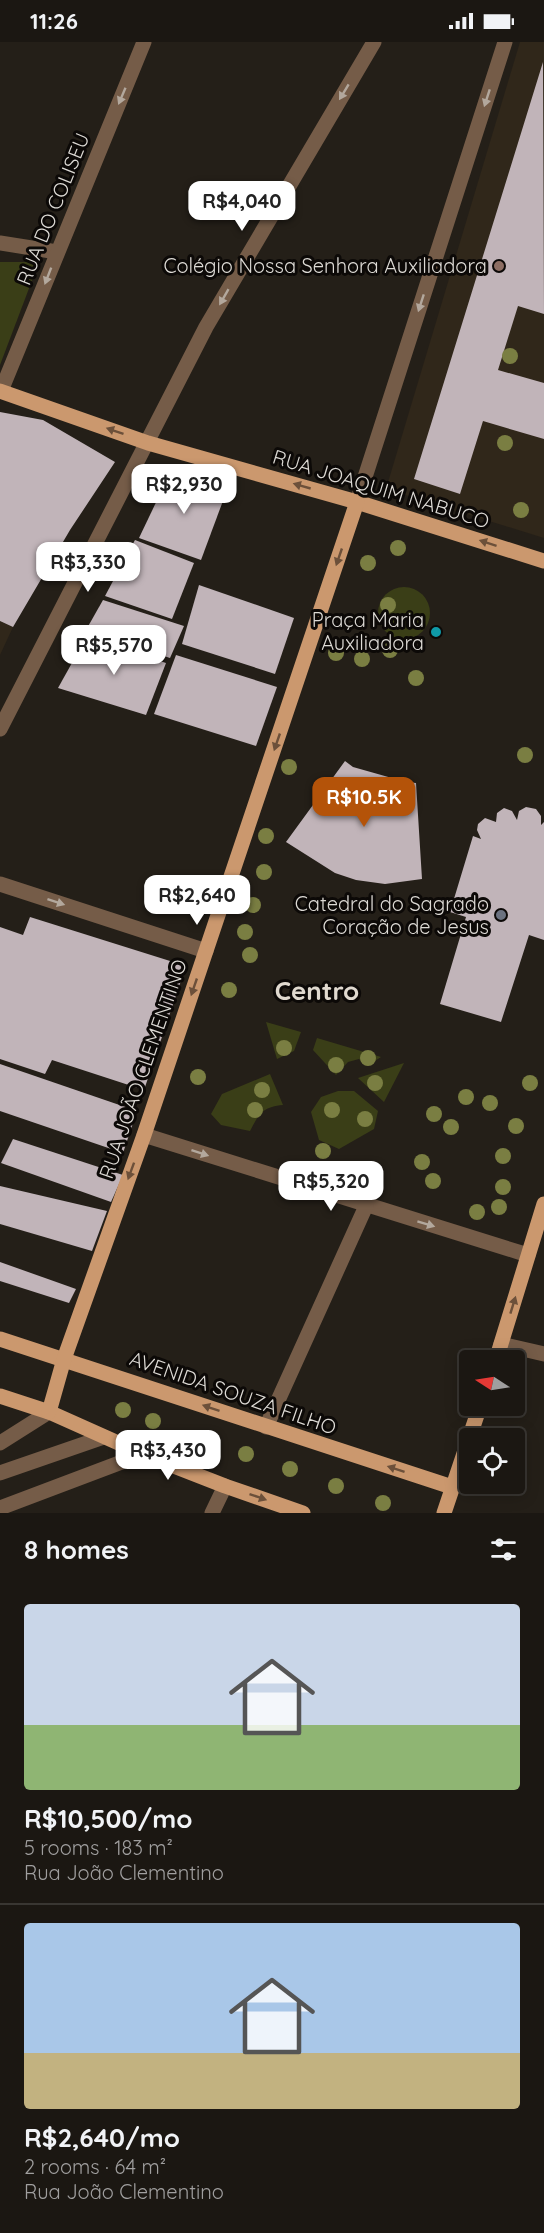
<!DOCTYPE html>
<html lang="en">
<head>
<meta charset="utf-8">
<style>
	body { margin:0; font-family:Quicksand,sans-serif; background:#282420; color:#f1f3f6; height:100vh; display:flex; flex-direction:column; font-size:22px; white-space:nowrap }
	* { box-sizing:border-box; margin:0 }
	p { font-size:20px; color:#a09f9f }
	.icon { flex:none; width:33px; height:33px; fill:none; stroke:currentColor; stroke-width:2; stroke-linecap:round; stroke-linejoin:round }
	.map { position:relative; height:1471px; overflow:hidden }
	.drawer { display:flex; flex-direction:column; background:#1b1712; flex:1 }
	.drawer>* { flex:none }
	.needle { width:39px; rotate:282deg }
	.controls { position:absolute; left:459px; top:1308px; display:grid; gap:12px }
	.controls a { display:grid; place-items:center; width:66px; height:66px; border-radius:6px; background:#1b1712; box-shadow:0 3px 15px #0003,0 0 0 2px #393632; font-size:30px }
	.price { position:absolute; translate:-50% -51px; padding:0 14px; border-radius:12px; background:#fff; color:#222; font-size:20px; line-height:39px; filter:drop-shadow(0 2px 3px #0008) }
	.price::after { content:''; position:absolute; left:50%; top:36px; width:18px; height:14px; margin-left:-9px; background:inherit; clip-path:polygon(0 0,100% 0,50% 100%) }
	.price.selected { background:#b45309; color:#fff }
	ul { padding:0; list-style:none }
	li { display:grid; align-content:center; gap:12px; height:318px; padding:0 24px }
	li+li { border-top:2px solid #393632 }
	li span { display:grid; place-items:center; height:186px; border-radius:6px; color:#555 }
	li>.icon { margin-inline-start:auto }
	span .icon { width:108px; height:108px; fill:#fffc; stroke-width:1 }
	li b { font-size:26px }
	h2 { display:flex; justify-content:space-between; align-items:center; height:72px; padding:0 24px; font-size:26px }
	.status { display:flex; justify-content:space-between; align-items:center; height:42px; padding:0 30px; background:#1b1712; direction:ltr }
	.status svg { height:16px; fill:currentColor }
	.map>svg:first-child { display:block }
	.built { fill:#30271a }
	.green { fill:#3a3e17 }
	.building { fill:#c1b4b9 }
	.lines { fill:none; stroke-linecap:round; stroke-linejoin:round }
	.minor { stroke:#755c48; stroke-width:15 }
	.major { stroke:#cb986e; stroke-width:15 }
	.tree { fill:#7a7e42 }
	.oneway { fill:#b3a89d }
	.oneway2 { fill:#6c503a }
	.education-dot { fill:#8d6e63; stroke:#0c0907; stroke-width:2 }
	.culture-dot { fill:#0f9aa8; stroke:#0c0907; stroke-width:2 }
	.worship-dot { fill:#6b7280; stroke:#0c0907; stroke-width:2 }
	.labels { text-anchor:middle; stroke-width:6; stroke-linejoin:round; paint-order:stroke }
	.street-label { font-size:20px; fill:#dddad5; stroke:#0c0907 }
	.poi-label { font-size:20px; fill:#dddad5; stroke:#0c0907; text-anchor:end }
	.district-label { font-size:26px; font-weight:bold; fill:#e0d9cf; stroke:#0c0907 }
</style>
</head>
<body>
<div class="status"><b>11:26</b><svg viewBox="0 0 49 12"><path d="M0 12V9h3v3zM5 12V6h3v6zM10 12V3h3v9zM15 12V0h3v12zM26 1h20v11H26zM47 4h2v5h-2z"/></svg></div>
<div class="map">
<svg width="544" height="1471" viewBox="0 0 544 1471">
	<rect width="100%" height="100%" fill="#241f18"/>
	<g class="built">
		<polygon points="520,0 544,0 544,496 386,447"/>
		<polygon points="0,579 13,585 0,613"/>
	</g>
	<g class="green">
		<polygon points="0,220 39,220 0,323"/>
		<circle cx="404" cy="571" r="26"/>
		<polygon points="266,980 301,990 294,1009 277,1017"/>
		<polygon points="317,996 381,1015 367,1024 359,1017 348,1020 336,1033 313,1008"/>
		<polygon points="404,1021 384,1060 358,1036"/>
		<path d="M 270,1032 L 283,1063 C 262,1065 259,1072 250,1089 L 221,1083 L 211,1072 L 222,1052 Z"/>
		<polygon points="338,1049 354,1049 378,1069 374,1087 339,1107 319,1098 311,1070 321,1055"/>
	</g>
	<g class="building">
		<polygon points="543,20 544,272 518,264 498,328 544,341 544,397 483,379 460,452 414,437"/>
		<polygon points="0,370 43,378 115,420 70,488 13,585 0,579"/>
		<polygon points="171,429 227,448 201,518 139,496"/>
		<polygon points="135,498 194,521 172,577 105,554"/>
		<polygon points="199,543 294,576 275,632 182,602"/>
		<polygon points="103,558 184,584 170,616 86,588"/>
		<polygon points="87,594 166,621 146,673 58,646"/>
		<polygon points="176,613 277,645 256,704 154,672"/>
		<polygon points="345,719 353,725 406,740 416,741 422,837 385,842 356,838 335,831 286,800"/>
		<polygon points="526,765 536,767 541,774 541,783 544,780 544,898 529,893 501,980 440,962 466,875 450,870 473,794 481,797 477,788 478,782 485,776 496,780 497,771 504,766 512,769 517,778 519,769"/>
		<polygon points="30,875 186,924 144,1048 52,1018 45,1032 0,1017 0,885 23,893"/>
		<polygon points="0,1022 137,1069 123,1111 0,1069"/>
		<polygon points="13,1097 123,1133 111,1160 1,1121"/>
		<polygon points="0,1144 107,1169 92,1209 0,1182"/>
		<polygon points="0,1220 76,1247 69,1261 0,1239"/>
	</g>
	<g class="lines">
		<g class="minor">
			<polyline points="0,201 57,210"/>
			<polyline points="1,349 144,0"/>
			<polyline points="357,460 505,0"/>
			<polyline points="0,687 206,285 374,0"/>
			<polyline points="0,842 206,909"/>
			<polyline points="144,1093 528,1213"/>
			<polyline points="501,1302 544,1312"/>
			<polyline points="266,1385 366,1164"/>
			<polyline points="0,1401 49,1370"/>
			<polyline points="0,1431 104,1395"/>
			<polyline points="0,1466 143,1412"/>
			<polyline points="212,1471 225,1444"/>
		</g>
		<g class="major">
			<polyline points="0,349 148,401 357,460 544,519"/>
			<polyline points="0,1297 452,1445"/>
			<polyline points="496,1318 544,1162"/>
			<polyline points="0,1354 49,1370 143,1412 225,1444 303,1471"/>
			<polyline points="49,1370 64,1317 144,1093 357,460"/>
			<polyline points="444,1471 480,1364"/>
		</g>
	</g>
	<g class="tree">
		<circle cx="510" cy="314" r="8"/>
		<circle cx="505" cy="401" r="8"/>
		<circle cx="521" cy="468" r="8"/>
		<circle cx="398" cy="506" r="8"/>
		<circle cx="368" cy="521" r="8"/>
		<circle cx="388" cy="563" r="8"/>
		<circle cx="390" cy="608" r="8"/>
		<circle cx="336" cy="611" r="8"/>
		<circle cx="362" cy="617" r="8"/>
		<circle cx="416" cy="636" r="8"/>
		<circle cx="525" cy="713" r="8"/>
		<circle cx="289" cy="725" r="8"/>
		<circle cx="266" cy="794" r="8"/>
		<circle cx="264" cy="830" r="8"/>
		<circle cx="253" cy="863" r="8"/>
		<circle cx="245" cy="890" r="8"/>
		<circle cx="250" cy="913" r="8"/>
		<circle cx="229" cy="948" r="8"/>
		<circle cx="284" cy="1006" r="8"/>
		<circle cx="368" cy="1016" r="8"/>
		<circle cx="336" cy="1023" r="8"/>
		<circle cx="198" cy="1035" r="8"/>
		<circle cx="375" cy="1041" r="8"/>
		<circle cx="530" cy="1041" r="8"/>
		<circle cx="262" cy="1048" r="8"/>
		<circle cx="466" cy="1055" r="8"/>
		<circle cx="490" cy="1061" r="8"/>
		<circle cx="255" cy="1068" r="8"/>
		<circle cx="332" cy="1068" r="8"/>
		<circle cx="434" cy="1072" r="8"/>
		<circle cx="365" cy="1077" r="8"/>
		<circle cx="516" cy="1084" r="8"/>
		<circle cx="451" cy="1085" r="8"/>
		<circle cx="323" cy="1109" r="8"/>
		<circle cx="503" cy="1114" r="8"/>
		<circle cx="422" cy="1120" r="8"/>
		<circle cx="433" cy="1139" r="8"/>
		<circle cx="503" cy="1145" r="8"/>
		<circle cx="499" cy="1165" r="8"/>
		<circle cx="477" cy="1170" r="8"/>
		<circle cx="123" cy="1368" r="8"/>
		<circle cx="153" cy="1379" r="8"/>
		<circle cx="195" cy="1396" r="8"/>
		<circle cx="246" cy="1412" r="8"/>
		<circle cx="290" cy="1427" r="8"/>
		<circle cx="336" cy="1444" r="8"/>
		<circle cx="383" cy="1461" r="8"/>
	</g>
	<defs><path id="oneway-solid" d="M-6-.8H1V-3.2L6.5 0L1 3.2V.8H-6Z" transform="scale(1.5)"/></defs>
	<g class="oneway">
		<use href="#oneway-solid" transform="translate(344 50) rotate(121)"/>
		<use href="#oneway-solid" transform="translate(122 54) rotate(113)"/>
		<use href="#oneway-solid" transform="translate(487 56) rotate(108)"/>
		<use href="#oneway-solid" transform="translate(48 234) rotate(111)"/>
		<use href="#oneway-solid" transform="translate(224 255) rotate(120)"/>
		<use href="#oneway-solid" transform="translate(421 261) rotate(108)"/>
		<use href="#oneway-solid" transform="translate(56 860) rotate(18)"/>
		<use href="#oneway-solid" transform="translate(200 1111) rotate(18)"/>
		<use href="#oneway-solid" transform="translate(426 1182) rotate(17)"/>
	</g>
	<g class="oneway2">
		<use href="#oneway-solid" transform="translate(115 389) rotate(-161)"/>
		<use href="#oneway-solid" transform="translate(302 444) rotate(-164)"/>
		<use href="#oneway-solid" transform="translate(488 501) rotate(-162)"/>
		<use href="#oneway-solid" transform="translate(339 515) rotate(109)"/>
		<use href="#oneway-solid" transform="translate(277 700) rotate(109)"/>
		<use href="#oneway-solid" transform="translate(194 945) rotate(109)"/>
		<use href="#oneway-solid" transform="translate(131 1129) rotate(110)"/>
		<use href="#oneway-solid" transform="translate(513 1263) rotate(-73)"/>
		<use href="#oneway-solid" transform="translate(211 1366) rotate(-161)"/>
		<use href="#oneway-solid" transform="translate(396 1427) rotate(-162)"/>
		<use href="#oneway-solid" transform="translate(258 1455) rotate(19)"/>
	</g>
	<circle class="education-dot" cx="499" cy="224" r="6"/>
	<circle class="culture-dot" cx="436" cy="590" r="6"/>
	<circle class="worship-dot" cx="501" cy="873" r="6"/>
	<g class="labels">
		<g class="street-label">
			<text transform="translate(53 167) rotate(-68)" y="7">RUA DO COLISEU</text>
			<text transform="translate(381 447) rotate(17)" y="7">RUA JOAQUIM NABUCO</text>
			<text transform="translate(143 1027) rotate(-71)" y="7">RUA JOÃO CLEMENTINO</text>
			<text transform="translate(233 1351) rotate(19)" y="7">AVENIDA SOUZA FILHO</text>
		</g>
		<g class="poi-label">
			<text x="487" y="231">Colégio Nossa Senhora Auxiliadora</text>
			<text x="424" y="585">Praça Maria<tspan x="424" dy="23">Auxiliadora</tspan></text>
			<text x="489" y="869">Catedral do Sagrado<tspan x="489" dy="23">Coração de Jesus</tspan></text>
		</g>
		<g class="district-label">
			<text x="317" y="958">Centro</text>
		</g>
	</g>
</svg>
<div class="controls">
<a><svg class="needle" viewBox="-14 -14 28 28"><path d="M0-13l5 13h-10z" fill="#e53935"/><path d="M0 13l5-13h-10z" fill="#a09f9f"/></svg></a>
<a><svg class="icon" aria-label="locate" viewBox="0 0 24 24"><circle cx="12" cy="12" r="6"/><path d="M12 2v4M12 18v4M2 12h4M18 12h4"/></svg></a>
</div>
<b class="price" style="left:242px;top:190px">R$4,040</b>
<b class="price" style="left:184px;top:473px">R$2,930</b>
<b class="price" style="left:88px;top:551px">R$3,330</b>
<b class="price" style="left:114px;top:634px">R$5,570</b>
<b class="price selected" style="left:364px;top:786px">R$10.5K</b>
<b class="price" style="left:197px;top:884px">R$2,640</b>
<b class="price" style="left:331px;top:1170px">R$5,320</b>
<b class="price" style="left:168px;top:1439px">R$3,430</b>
</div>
<section class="drawer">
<h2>8 homes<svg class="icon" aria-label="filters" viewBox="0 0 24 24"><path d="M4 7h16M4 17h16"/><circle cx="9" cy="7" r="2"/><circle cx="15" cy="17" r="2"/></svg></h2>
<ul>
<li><span style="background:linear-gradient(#c9d6e8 65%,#8fb573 0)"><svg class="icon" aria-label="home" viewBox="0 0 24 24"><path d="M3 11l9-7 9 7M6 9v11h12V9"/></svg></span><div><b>R$10,500/mo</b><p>5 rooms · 183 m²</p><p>Rua João Clementino</p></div></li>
<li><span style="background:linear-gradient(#a9c7e8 70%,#c2b280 0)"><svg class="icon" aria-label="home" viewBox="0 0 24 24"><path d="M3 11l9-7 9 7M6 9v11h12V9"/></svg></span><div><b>R$2,640/mo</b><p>2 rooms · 64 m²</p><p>Rua João Clementino</p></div></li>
</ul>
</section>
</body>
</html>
